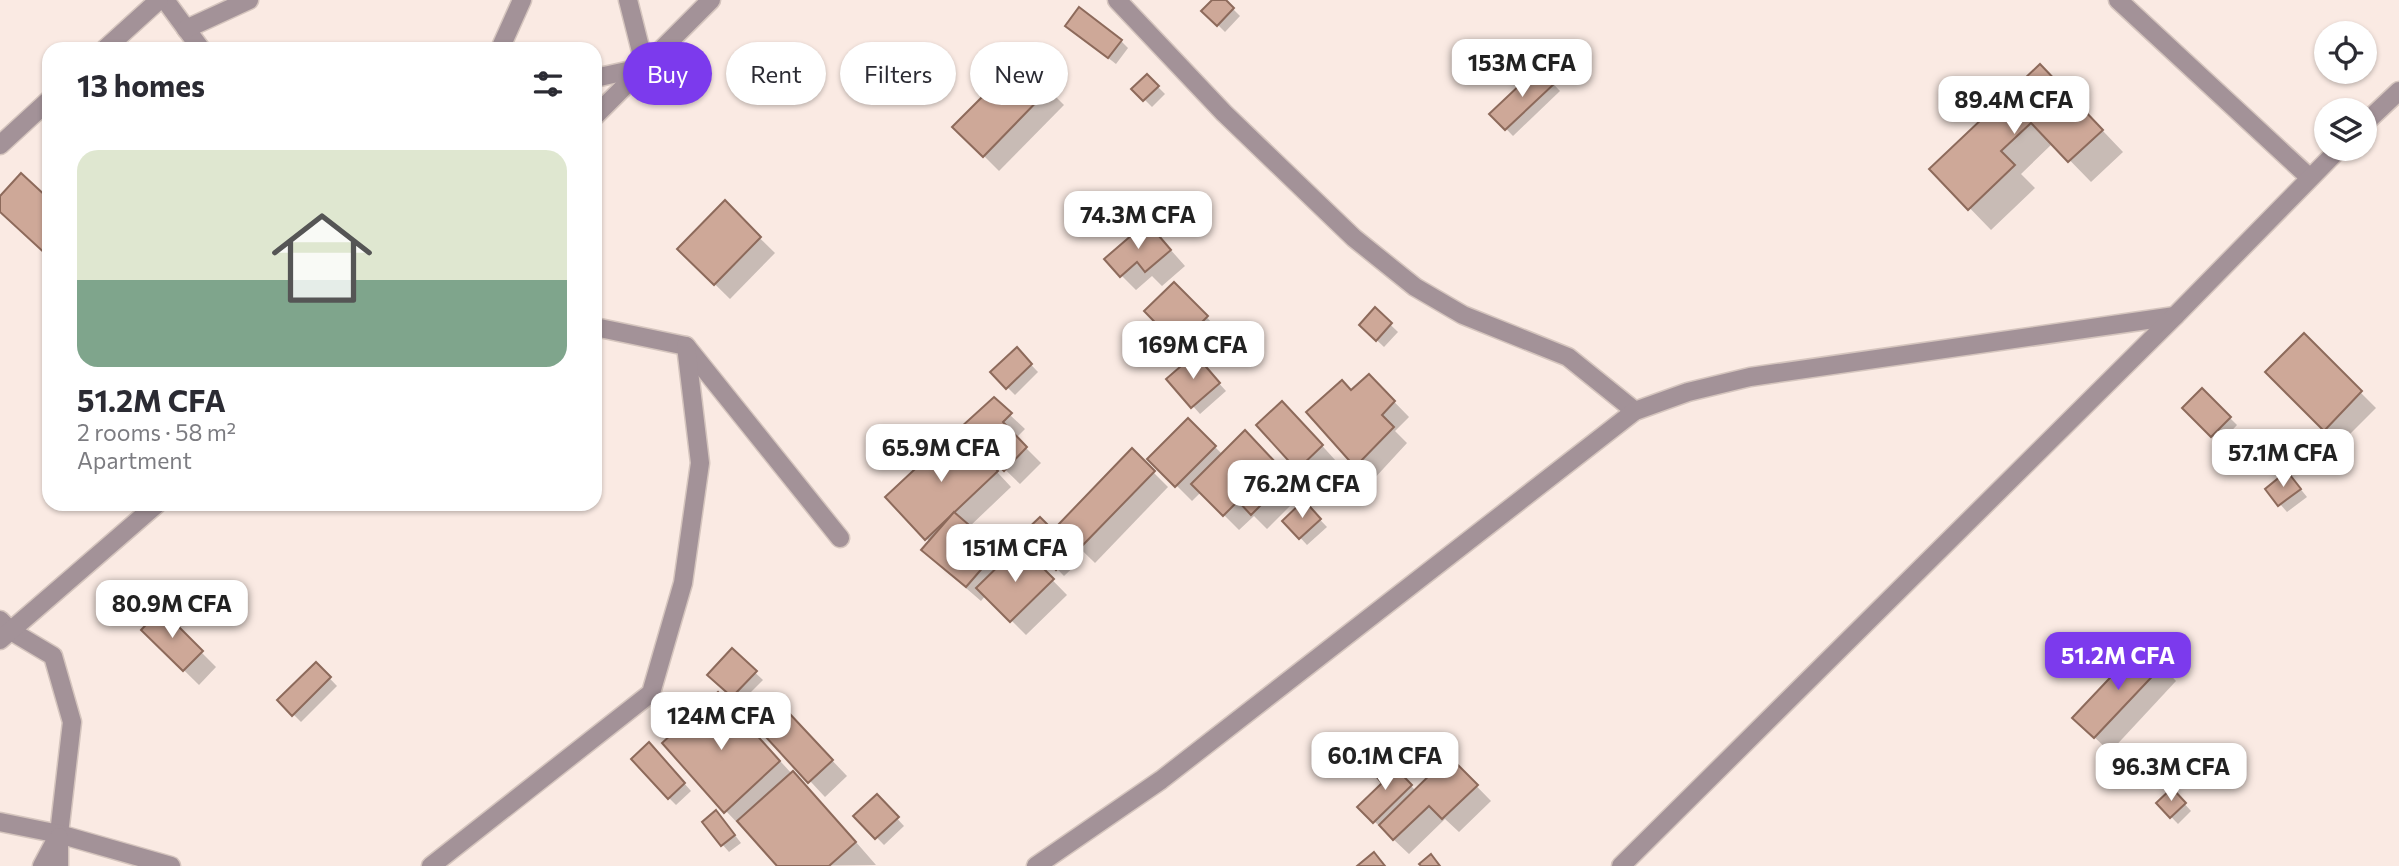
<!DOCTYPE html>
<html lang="en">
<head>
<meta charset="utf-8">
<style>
	body { margin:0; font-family:Commissioner,sans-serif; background:#f2f2f3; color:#2b2b33; height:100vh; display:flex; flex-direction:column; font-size:26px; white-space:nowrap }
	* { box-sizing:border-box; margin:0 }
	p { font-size:23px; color:#7c7c81 }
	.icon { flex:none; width:38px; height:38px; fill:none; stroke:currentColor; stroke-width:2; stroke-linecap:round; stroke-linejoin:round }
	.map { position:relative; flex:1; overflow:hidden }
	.panel { position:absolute; left:42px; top:42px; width:560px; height:469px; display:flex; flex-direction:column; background:#fff; border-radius:21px; box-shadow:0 2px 5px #0004 }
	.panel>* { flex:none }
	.top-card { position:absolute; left:623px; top:42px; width:665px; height:63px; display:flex; gap:14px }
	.buttons { position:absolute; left:2314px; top:21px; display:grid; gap:14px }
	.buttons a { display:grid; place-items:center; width:63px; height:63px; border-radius:50%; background:#fff; box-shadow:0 2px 5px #0004; font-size:35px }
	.price { position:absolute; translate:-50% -60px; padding:0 16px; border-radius:14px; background:#fff; color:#222; font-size:23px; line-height:46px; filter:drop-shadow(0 2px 4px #0008) }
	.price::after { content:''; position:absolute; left:50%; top:42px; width:21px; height:16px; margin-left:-10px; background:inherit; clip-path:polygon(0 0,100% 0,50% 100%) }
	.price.current { background:#7c3aed; color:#fff }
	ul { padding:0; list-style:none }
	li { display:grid; align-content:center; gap:14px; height:371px; padding:0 35px }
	li span { display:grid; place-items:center; height:217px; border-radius:21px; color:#555 }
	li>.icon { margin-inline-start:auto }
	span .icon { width:126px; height:126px; fill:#fffc; stroke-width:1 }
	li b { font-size:30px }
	h2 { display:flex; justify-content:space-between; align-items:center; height:84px; padding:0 35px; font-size:30px }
	.pill { padding:0 24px; border-radius:32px; background:#fff; box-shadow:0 2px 5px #0004; font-size:24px; line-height:63px }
	.pill.current { background:#7c3aed; color:#fff }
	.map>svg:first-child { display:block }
	.shadow { fill:#0003 }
	.building { fill:#cea898; stroke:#8d6a5b; stroke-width:2 }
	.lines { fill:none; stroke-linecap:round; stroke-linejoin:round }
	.minor-casing { stroke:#d5c5be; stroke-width:21 }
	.minor { stroke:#a39298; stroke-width:18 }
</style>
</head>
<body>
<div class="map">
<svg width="2399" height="866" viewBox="0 0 2399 866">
	<rect width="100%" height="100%" fill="#faeae3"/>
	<g class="shadow">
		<polygon points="1214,0 1224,0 1240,16 1225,32 1204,11"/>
		<polygon points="1067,26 1121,41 1128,48 1116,64"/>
		<polygon points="1020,61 1064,105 999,171 955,127"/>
		<polygon points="1539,69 1560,91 1513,136 1492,114"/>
		<polygon points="1147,76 1165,94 1152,107 1134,89"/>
		<polygon points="2062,88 2123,152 2091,182 2053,143 2021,174 2035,188 1991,230 1932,169"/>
		<polygon points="724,203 775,253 730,299 679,249"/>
		<polygon points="1161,239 1185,266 1162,286 1152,276 1136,290 1121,275"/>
		<polygon points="1174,284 1222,333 1196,358 1226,391 1200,414 1193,406 1193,359 1147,311"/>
		<polygon points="1375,310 1398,332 1384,347 1361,325"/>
		<polygon points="2304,336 2376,408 2340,444 2267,372"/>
		<polygon points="1017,350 1038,372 1015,395 992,372"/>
		<polygon points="1369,376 1409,417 1395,431 1407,443 1372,481 1308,412 1351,392"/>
		<polygon points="2202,390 2237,425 2220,443 2184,408"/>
		<polygon points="994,400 1025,429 1016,438 1041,463 1020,484 962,428"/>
		<polygon points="1297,418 1336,461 1313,483 1298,469"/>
		<polygon points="1188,420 1223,455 1245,433 1291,480 1280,491 1293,503 1267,529 1254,516 1239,530 1201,492 1192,501 1150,459"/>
		<polygon points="973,446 1011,487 969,527 1006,561 1020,547 1067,595 1026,635 986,595 981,601 938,564 924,550 930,542 887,497"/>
		<polygon points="1132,451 1168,487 1095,563 1058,527"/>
		<polygon points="2294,481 2307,497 2287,512 2267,489"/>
		<polygon points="1304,503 1327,527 1307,545 1285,521"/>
		<polygon points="1040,519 1081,560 1064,576 1024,535"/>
		<polygon points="161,612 216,667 199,685 143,630"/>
		<polygon points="732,651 763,680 740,703 710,675"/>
		<polygon points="316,664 337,686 301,722 279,700"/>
		<polygon points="2162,666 2176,681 2110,752 2090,733"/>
		<polygon points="739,716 792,774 793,773 815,795 876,865 780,866 749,831 747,833 726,811"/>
		<polygon points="804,731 847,776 825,797 768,736"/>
		<polygon points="657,752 691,791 676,805 669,798"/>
		<polygon points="1449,758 1491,801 1459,832 1445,819 1409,854 1359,807 1384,783 1389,764 1416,791"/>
		<polygon points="2172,790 2191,811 2178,824 2158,803"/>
		<polygon points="877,797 904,826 884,845 856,816"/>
		<polygon points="723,820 741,843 729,852 722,844"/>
	</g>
	<g class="building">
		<polygon points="1212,0 1226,0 1234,8 1217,26 1201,11"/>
		<polygon points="1079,7 1122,40 1108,58 1065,26"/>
		<polygon points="1020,59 1050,88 983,157 952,127"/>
		<polygon points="2040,64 2103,130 2068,162 2031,123 2001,151 2015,165 1968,210 1929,169"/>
		<polygon points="1539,67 1555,83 1505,130 1489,114"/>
		<polygon points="1147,74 1159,86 1143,101 1131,89"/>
		<polygon points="21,173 49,199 49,257 0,212 0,196"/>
		<polygon points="725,200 761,237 714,285 677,249"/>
		<polygon points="1147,222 1171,250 1145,272 1137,262 1120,277 1104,259"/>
		<polygon points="1174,282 1208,316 1178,346 1144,311"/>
		<polygon points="1375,307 1392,323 1376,341 1359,325"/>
		<polygon points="2304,333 2362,391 2324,431 2265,372"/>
		<polygon points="1017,347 1032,364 1006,389 990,372"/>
		<polygon points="1195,354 1220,383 1191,408 1166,379"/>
		<polygon points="1369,374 1395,401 1382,415 1394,427 1355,467 1306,412 1342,380 1351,390"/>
		<polygon points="2202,388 2231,417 2211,437 2182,408"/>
		<polygon points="994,397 1012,413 1003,422 1027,447 1004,471 960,428"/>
		<polygon points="1282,401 1323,445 1297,470 1256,425"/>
		<polygon points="1188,418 1216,446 1175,487 1147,459"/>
		<polygon points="958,429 998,471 925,540 885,497"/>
		<polygon points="1245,430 1277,464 1266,475 1279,487 1251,515 1238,501 1223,516 1191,484"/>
		<polygon points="1132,448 1155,471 1079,549 1056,527"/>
		<polygon points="2287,471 2301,489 2278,506 2265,489"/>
		<polygon points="1304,500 1321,519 1299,539 1282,521"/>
		<polygon points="954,512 998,550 966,587 921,550"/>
		<polygon points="1040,517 1075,552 1056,570 1021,535"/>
		<polygon points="1020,545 1054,579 1010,622 976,588"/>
		<polygon points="161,609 203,651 183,671 141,630"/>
		<polygon points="2141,645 2163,665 2094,738 2072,718"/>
		<polygon points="732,648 757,671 732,697 707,675"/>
		<polygon points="316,662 331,677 292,716 277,700"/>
		<polygon points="718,692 780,761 724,813 662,743"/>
		<polygon points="789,713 833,760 808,783 765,736"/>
		<polygon points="649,742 685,783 668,799 631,759"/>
		<polygon points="1449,756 1478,785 1442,819 1429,806 1393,840 1379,825"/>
		<polygon points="1389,761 1412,785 1373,823 1357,807 1382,783 1375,775"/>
		<polygon points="793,771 856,842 829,866 777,866 737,821"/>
		<polygon points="2172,788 2186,803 2170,818 2156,803"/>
		<polygon points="877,794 899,817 875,839 853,816"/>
		<polygon points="716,810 735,835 721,846 702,822"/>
		<polygon points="1374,852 1385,866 1357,866"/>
		<polygon points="1431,854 1440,866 1421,866 1419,864"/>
	</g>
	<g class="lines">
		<g class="minor-casing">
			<g id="minor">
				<polyline points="165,0 201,49"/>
				<polyline points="1117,0 1224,113 1354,238 1415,287 1463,315 1568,357 1635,411"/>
				<polyline points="2118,0 2309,177"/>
				<polyline points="186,29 249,0"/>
				<polyline points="105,49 159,0"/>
				<polyline points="500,49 522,0"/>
				<polyline points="595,78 645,67 628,0"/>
				<polyline points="595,116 711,0"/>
				<polyline points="2364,124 2399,91"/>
				<polyline points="0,145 49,100"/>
				<polyline points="595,327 686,346 840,538"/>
				<polyline points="0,620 11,631 53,656 72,722 59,834 42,866"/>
				<polyline points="0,640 157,504"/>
				<polyline points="0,822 59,834 171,866"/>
				<polyline points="59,866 59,837"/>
				<polyline points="431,866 651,693 683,583 700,463 686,346"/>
				<polyline points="1036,866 1161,780 1635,411 1688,392 1750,377 2175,316"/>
				<polyline points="1621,866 2175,316 2339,149"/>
			</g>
		</g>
		<use href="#minor" class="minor"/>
	</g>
</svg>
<div class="buttons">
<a><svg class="icon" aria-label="locate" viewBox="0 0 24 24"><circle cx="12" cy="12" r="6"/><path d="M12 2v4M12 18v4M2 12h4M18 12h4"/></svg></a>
<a><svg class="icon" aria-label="layers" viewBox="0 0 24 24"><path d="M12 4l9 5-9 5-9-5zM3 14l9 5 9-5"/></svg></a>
</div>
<b class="price" style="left:1522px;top:99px">153M CFA</b>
<b class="price" style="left:2014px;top:136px">89.4M CFA</b>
<b class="price" style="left:1138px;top:251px">74.3M CFA</b>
<b class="price" style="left:1193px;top:381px">169M CFA</b>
<b class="price" style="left:941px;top:484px">65.9M CFA</b>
<b class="price" style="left:2283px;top:489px">57.1M CFA</b>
<b class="price" style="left:1302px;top:520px">76.2M CFA</b>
<b class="price" style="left:1015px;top:584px">151M CFA</b>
<b class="price" style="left:172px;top:640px">80.9M CFA</b>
<b class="price current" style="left:2118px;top:692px">51.2M CFA</b>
<b class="price" style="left:721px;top:752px">124M CFA</b>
<b class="price" style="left:1385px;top:792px">60.1M CFA</b>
<b class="price" style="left:2171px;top:803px">96.3M CFA</b>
<div class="top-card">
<a class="pill current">Buy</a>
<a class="pill">Rent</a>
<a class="pill">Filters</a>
<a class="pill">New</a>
</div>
<section class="panel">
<h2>13 homes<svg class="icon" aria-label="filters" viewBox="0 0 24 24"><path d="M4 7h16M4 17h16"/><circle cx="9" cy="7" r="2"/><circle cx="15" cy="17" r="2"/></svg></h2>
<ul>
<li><span style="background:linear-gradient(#dfe7d0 60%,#7fa58c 0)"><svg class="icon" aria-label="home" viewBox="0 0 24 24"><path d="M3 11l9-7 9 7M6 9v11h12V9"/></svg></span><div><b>51.2M CFA</b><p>2 rooms · 58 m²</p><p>Apartment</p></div></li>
</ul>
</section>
</div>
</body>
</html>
